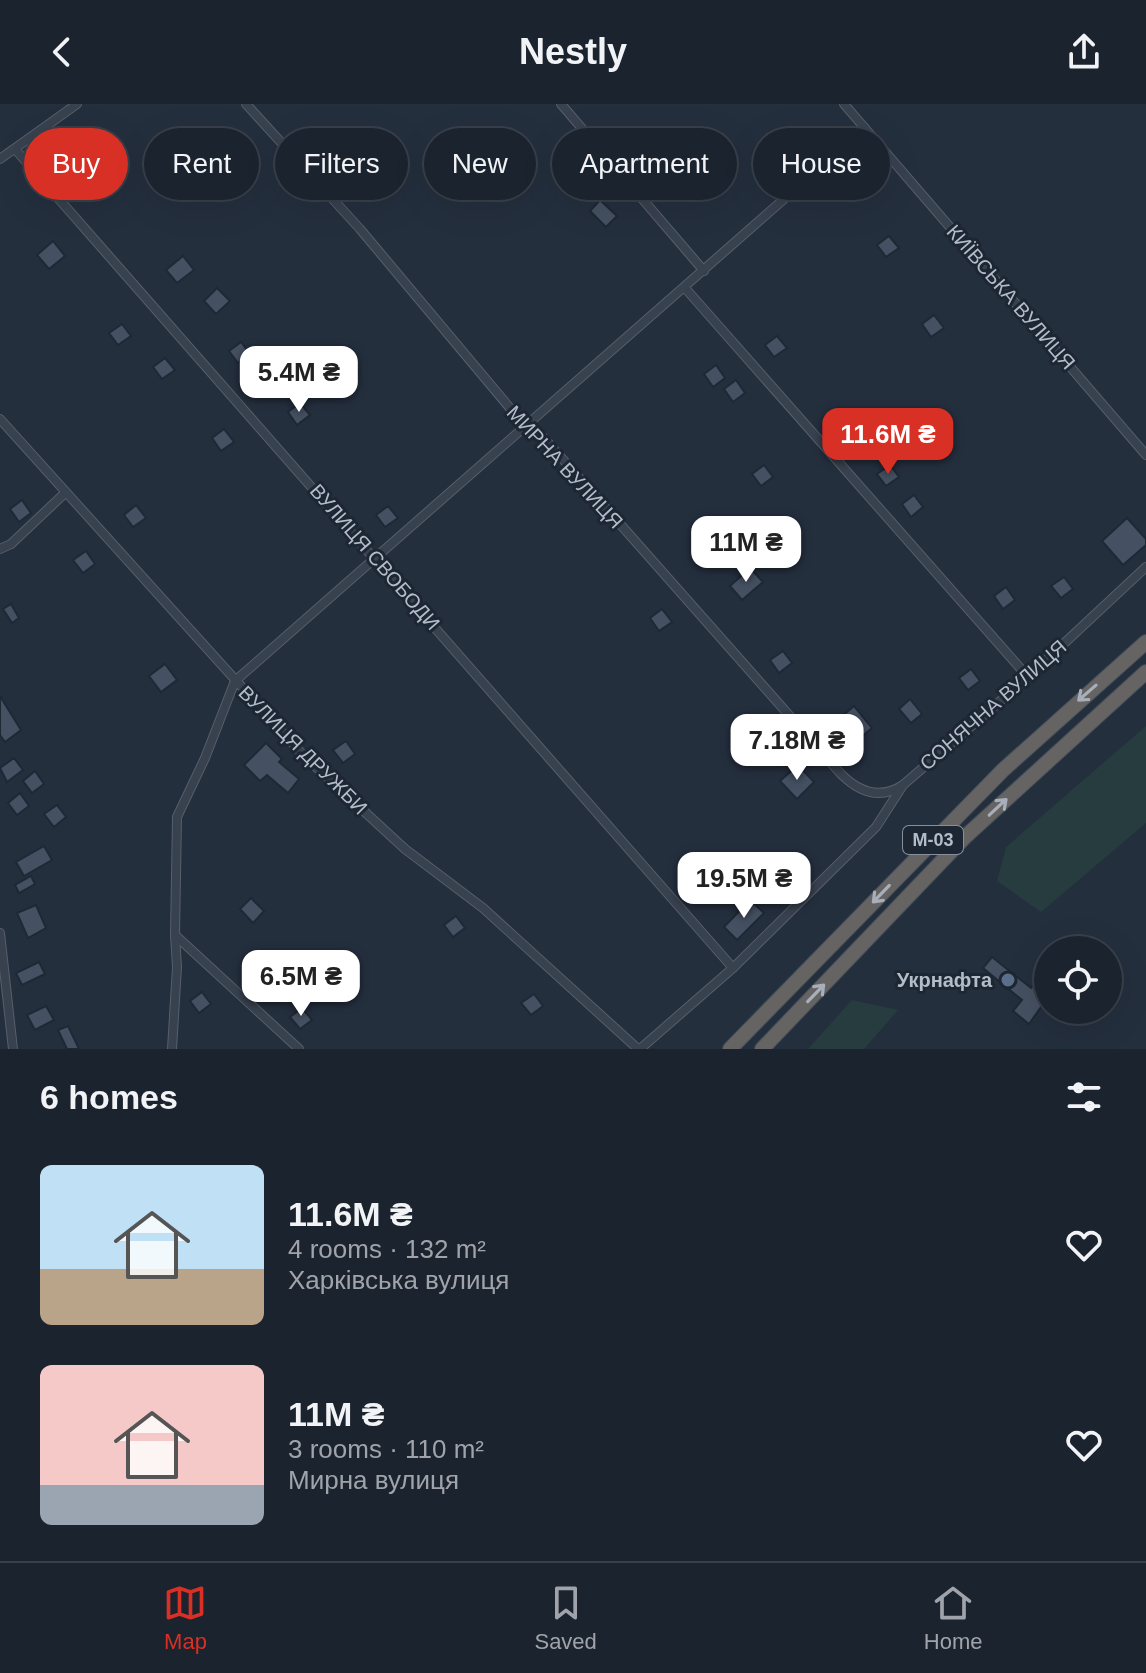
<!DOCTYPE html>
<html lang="en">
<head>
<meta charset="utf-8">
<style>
	body { margin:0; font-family:Arial,sans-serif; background:#242b36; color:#f1f3f6; height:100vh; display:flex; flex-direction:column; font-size:30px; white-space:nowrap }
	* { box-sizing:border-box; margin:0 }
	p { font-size:26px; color:#a0a4aa }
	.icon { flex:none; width:44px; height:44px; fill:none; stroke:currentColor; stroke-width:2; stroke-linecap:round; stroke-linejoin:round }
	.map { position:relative; height:945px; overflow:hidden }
	.details { display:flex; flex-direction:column; background:#1b232e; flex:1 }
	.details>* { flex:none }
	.hud { position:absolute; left:24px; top:24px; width:1098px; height:72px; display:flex; gap:16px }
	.controls { position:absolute; left:1034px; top:832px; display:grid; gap:16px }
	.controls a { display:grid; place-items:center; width:88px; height:88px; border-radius:50%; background:#1b232e; box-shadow:0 8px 32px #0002,0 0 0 2px #39404a; font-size:40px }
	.price { position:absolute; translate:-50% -68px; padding:0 18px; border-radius:16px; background:#fff; color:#222; font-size:26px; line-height:52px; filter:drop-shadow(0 2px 4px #0008) }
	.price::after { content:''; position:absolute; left:50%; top:48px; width:24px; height:18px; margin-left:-12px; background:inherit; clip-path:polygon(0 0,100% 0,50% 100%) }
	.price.current { background:#d93025; color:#fff }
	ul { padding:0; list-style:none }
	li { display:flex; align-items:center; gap:24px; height:200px; padding:0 40px }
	li span { display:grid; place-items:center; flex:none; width:224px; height:160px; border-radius:12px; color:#555 }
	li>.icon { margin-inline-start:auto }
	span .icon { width:96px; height:96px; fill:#fffc; stroke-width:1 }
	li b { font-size:34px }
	h2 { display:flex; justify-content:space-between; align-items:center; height:96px; padding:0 40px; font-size:34px }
	.pill { padding:0 28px; border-radius:36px; background:#1b232e; box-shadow:0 8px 32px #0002,0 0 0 2px #39404a; font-size:28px; line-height:72px }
	.pill.current { background:#d93025; color:#fff }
	header { display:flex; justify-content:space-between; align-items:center; height:104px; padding:0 40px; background:#1b232e; font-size:36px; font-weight:600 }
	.dock { display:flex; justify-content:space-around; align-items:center; height:112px; border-top:2px solid #39404a; background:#1b232e; font-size:22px; color:#a0a4aa }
	.dock a { display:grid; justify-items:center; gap:4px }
	.dock .current { color:#d93025 }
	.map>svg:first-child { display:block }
	.green { fill:#263c3f }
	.building { fill:#455162; stroke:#1f2835; stroke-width:2 }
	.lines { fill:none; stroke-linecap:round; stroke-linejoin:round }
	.minor-casing { stroke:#565f6c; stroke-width:10 }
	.trunk-casing { stroke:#434c59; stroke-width:16 }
	.minor { stroke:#38414e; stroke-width:8 }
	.trunk { stroke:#656462; stroke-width:14 }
	.oneway { stroke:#a8afba }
	.service-dot { fill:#5c6f8a; stroke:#1d2633; stroke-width:3 }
	.labels { text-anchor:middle; stroke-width:6; stroke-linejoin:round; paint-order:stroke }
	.shield { fill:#1d2633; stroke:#878f9c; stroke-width:2 }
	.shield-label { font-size:18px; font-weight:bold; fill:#b4bcc9 }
	.street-label { font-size:20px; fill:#b4bcc9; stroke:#1d2633 }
	.poi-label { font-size:20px; font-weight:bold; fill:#b4bcc9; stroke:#1d2633; text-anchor:end }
</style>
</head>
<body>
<header><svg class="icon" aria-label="back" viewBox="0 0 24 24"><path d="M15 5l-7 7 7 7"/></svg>Nestly<svg class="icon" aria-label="share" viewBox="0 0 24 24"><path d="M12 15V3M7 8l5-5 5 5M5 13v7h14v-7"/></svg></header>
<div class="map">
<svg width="1146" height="945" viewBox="0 0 1146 945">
	<rect width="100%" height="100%" fill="#242f3e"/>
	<g class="green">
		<polygon points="1146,622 1146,719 1041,808 997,777 1006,743"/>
		<polygon points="852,896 898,906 864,945 808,945"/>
	</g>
	<g class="building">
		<polygon points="600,96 617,112 606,123 590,107"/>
		<polygon points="889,132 899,144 886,153 877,141"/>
		<polygon points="53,137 65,152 49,165 37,151"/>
		<polygon points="183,152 194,166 177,179 166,166"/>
		<polygon points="217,184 230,197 216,210 204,197"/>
		<polygon points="934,211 944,224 931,233 922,220"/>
		<polygon points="122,220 131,232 118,241 109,229"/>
		<polygon points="777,232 787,244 774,253 765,241"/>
		<polygon points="241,238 250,250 238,259 229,247"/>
		<polygon points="165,254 175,266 162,275 153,263"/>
		<polygon points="716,261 725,274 713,283 704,270"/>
		<polygon points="736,276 745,289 733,298 724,285"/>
		<polygon points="300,299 310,311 297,321 288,308"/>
		<polygon points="224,325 234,338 221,347 212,334"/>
		<polygon points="764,361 773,373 761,382 752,370"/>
		<polygon points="890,361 899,373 886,382 877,370"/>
		<polygon points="914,391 923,403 911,413 902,400"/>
		<polygon points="22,396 31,409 19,418 10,405"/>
		<polygon points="136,401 146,414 133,423 124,411"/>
		<polygon points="388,402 398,414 385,423 376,411"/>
		<polygon points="1127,414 1146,435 1146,441 1123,461 1102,437"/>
		<polygon points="86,447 95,460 83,469 73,456"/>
		<polygon points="750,464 763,478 742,496 730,482"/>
		<polygon points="1064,473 1073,485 1061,494 1051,482"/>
		<polygon points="1006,483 1015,496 1003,505 994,492"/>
		<polygon points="11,500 19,514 12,519 3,505"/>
		<polygon points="662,505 672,518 659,527 650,514"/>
		<polygon points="783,547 792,559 779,569 770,556"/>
		<polygon points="165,560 177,576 161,588 149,572"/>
		<polygon points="971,565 980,577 968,586 959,574"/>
		<polygon points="0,592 21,626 5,638 0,631"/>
		<polygon points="910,595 922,610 911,619 899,605"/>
		<polygon points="854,602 872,624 845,647 827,625"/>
		<polygon points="346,637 355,650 343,659 333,646"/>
		<polygon points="266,639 282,655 279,658 299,675 288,689 267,671 260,677 244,661"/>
		<polygon points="14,654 23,666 7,678 0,664"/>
		<polygon points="798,661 814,678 797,695 780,677"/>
		<polygon points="35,667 44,680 32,689 23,677"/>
		<polygon points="20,689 29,702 17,711 8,699"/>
		<polygon points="57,701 66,713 54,723 44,710"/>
		<polygon points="44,742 52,756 24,772 16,758"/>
		<polygon points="704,749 715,760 704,771 693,760"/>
		<polygon points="31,772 35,780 19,789 15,781"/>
		<polygon points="251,794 264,807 253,819 240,805"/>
		<polygon points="750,796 764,809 737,836 724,823"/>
		<polygon points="36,801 46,824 28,834 17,809"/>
		<polygon points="456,812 465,824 453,833 444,821"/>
		<polygon points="992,853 1031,884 1034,881 1048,893 1029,920 1013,907 1022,896 983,864"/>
		<polygon points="39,858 45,870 22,881 16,869"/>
		<polygon points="202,888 211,900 199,909 190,897"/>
		<polygon points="534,890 543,902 531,911 521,899"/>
		<polygon points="46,902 54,916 35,926 27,911"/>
		<polygon points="302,904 312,916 300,925 290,913"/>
		<polygon points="68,922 79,945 67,945 58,926"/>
	</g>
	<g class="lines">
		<g class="minor-casing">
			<g id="minor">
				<path d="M 246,0 L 360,125 L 525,322 L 544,334 L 841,670 C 859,688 880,696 903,681"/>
				<polyline points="561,0 704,167"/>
				<polyline points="844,0 1146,351"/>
				<polyline points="15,45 733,864"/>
				<polyline points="0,55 77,0"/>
				<polyline points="685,184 1028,573"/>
				<polyline points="0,315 304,652 405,745 483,804 638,945"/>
				<polyline points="0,445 11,440 65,389"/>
				<polyline points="0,829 13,945"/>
				<polyline points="175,831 299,945"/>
				<polyline points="172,945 177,863 175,831 177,713 205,654 235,577 865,24"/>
				<polyline points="640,945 733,864 876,723 903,681 1028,573 1146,463"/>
			</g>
		</g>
		<g class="trunk-casing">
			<g id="trunk">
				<polyline points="730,945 1003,666 1146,538"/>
				<polyline points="762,945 966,732 1146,568"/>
			</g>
		</g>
		<use href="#minor" class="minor"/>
		<use href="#trunk" class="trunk"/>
	</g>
	<defs><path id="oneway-shaft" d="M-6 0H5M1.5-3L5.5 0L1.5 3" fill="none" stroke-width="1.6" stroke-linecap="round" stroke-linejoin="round" transform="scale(2)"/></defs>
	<g class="oneway">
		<use href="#oneway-shaft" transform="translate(1087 589) rotate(139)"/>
		<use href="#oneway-shaft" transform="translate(998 703) rotate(-43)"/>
		<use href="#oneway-shaft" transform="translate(881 790) rotate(134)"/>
		<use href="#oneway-shaft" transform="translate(816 889) rotate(-46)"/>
	</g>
	<circle class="service-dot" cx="1008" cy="876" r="8"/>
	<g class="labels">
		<rect class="shield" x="903" y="722" width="60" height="28" rx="6"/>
		<g class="shield-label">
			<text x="933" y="742">М-03</text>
		</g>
		<g class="street-label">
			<text transform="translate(1011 193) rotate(49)" y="7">КИЇВСЬКА ВУЛИЦЯ</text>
			<text transform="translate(565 363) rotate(47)" y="7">МИРНА ВУЛИЦЯ</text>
			<text transform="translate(375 453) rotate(49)" y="7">ВУЛИЦЯ СВОБОДИ</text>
			<text transform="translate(993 601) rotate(-41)" y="7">СОНЯЧНА ВУЛИЦЯ</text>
			<text transform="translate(303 646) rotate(45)" y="7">ВУЛИЦЯ ДРУЖБИ</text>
		</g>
		<g class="poi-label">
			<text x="992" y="883">Укрнафта</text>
		</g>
	</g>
</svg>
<div class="controls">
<a><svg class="icon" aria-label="locate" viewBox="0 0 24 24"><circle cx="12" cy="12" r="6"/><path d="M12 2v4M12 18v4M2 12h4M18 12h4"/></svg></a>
</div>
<b class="price" style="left:299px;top:310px">5.4M ₴</b>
<b class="price current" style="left:888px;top:372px">11.6M ₴</b>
<b class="price" style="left:746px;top:480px">11M ₴</b>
<b class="price" style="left:797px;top:678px">7.18M ₴</b>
<b class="price" style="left:744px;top:816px">19.5M ₴</b>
<b class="price" style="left:301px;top:914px">6.5M ₴</b>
<div class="hud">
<a class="pill current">Buy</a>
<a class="pill">Rent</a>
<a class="pill">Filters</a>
<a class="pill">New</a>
<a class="pill">Apartment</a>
<a class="pill">House</a>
</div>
</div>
<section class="details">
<h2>6 homes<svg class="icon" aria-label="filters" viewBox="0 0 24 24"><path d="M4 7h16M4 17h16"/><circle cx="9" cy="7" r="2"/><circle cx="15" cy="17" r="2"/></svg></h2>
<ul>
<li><span style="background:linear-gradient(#bfe0f5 65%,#b9a48a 0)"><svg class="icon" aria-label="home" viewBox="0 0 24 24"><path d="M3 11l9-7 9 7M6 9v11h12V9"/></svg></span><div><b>11.6M ₴</b><p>4 rooms · 132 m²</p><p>Харківська вулиця</p></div><svg class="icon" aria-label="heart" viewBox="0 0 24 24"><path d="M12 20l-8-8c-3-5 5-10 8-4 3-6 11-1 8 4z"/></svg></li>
<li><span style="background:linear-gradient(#f6c9c9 75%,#9aa5b1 0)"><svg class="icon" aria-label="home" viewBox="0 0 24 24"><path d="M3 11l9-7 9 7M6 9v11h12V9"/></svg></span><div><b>11M ₴</b><p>3 rooms · 110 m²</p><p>Мирна вулиця</p></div><svg class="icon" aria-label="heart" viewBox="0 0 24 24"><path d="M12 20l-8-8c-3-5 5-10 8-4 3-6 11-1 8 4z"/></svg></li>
</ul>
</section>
<nav class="dock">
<a class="current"><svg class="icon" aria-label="map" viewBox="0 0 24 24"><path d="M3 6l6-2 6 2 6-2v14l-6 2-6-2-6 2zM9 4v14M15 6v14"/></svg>Map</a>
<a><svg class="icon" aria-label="saved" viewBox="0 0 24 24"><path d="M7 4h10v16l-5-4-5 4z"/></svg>Saved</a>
<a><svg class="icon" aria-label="home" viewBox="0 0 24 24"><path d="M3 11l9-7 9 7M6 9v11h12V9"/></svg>Home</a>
</nav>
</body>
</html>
